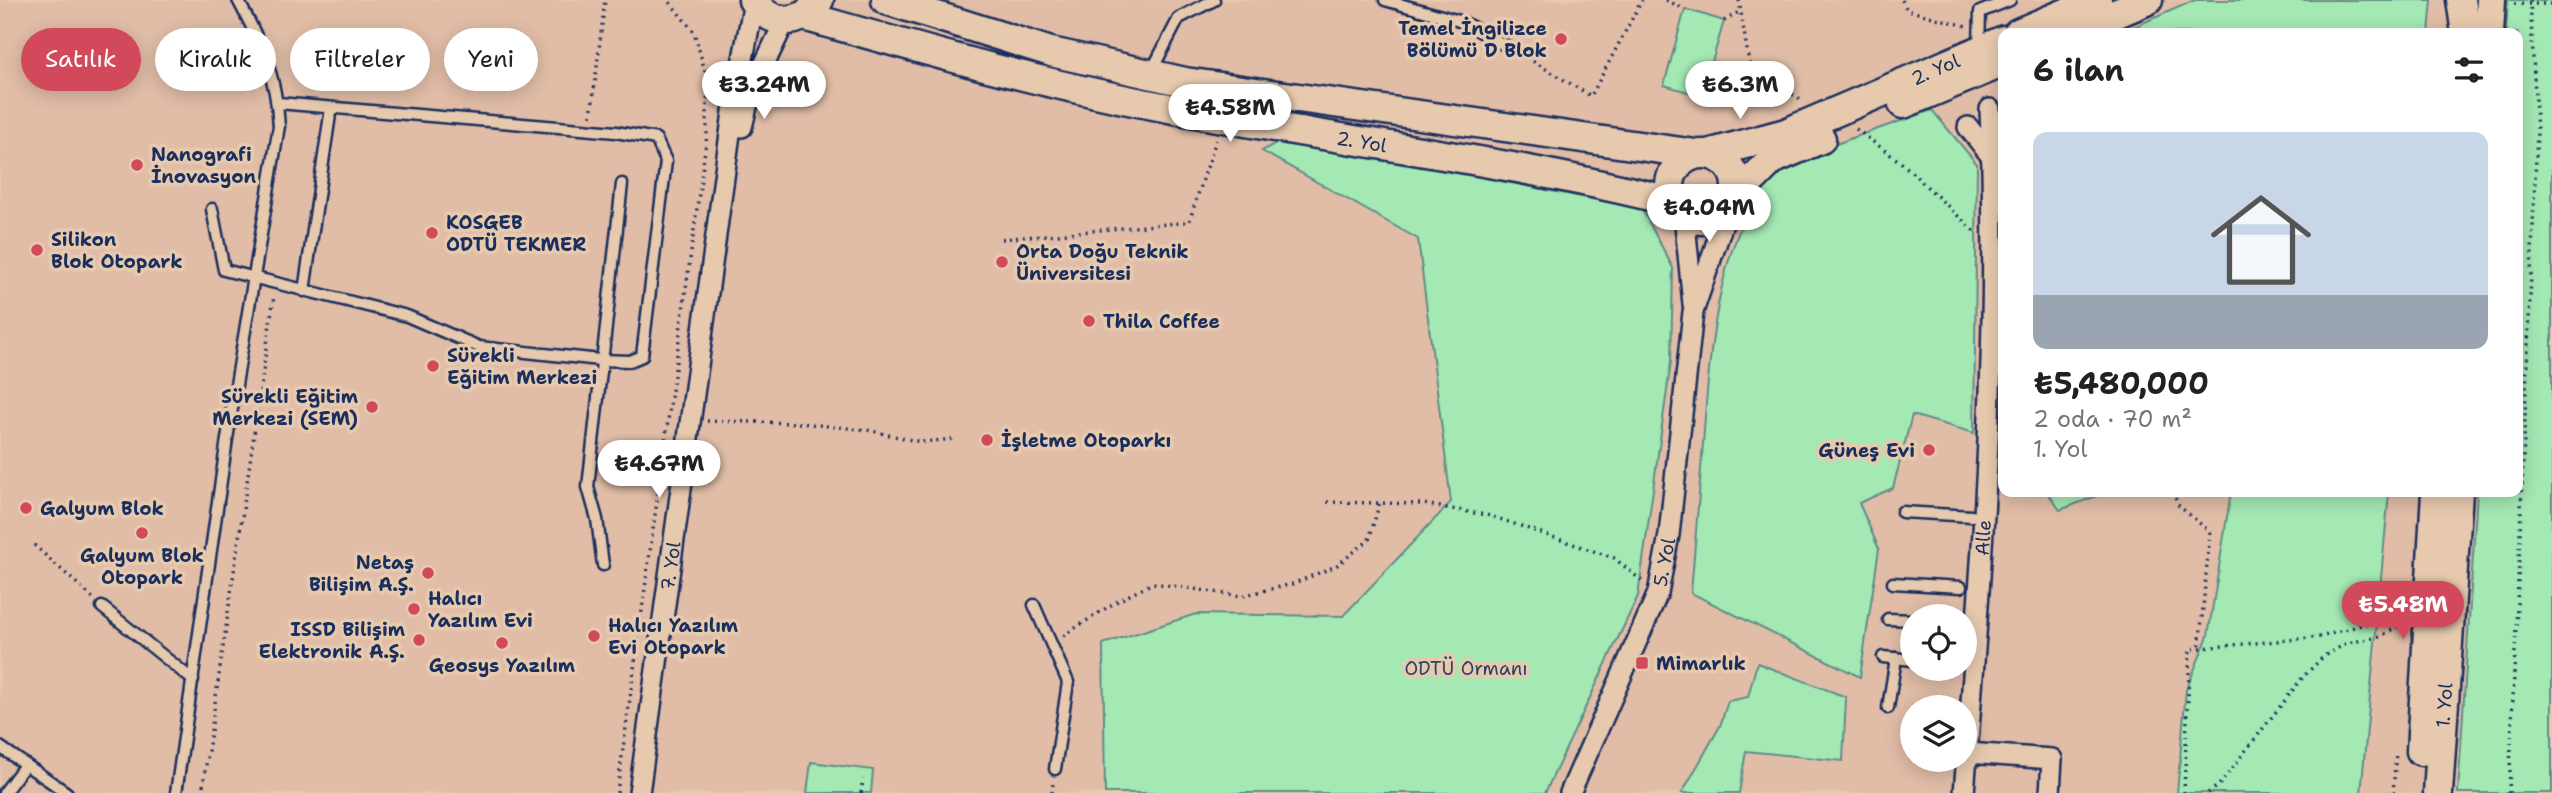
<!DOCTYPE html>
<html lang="tr">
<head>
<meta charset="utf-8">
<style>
	body { margin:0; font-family:"Shantell Sans",sans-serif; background:#f6f6f6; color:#202124; height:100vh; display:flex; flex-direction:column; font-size:26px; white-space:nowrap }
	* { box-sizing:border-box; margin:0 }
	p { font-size:23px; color:#757577 }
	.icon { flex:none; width:38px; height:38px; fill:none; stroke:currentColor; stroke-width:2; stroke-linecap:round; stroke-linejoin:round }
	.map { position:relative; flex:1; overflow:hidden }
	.panel { position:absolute; left:1998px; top:28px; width:525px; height:469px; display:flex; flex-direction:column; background:#fff; border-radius:14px; box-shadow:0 4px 18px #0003 }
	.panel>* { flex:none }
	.top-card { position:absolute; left:21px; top:28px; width:665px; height:63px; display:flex; gap:14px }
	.fabs { position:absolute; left:1900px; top:604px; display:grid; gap:14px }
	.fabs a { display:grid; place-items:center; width:77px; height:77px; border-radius:50%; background:#fff; box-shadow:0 4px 18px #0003; font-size:35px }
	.price { position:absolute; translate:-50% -60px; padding:0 16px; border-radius:24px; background:#fff; color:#222; font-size:23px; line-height:46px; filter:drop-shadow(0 2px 4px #0008) }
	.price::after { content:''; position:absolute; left:50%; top:42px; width:21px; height:16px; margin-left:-10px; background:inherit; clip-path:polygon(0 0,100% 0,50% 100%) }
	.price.on { background:#d1495b; color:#fff }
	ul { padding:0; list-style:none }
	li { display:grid; align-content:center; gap:14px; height:371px; padding:0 35px }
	li span { display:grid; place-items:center; height:217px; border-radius:14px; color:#555 }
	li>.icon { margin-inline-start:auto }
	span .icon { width:126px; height:126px; fill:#fffc; stroke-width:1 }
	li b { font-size:30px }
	h2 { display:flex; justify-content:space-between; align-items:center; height:84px; padding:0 35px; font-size:30px }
	.tag { padding:0 24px; border-radius:32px; background:#fff; box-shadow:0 4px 18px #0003; font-size:24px; line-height:63px }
	.tag.on { background:#d1495b; color:#fff }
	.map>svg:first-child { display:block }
	.built { fill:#e1bda7; fill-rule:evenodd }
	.green { fill:#a4e8b3; stroke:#608c88; stroke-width:2 }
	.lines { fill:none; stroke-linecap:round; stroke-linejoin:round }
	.lane-casing { stroke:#1b2f5e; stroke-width:15 }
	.street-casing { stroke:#1b2f5e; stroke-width:24 }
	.secondary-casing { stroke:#1b2f5e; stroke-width:33 }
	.path { stroke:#1b2f5e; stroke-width:3.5; stroke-dasharray:2 5; stroke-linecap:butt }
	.lane { stroke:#e7caae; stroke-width:10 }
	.street { stroke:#e7caae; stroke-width:19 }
	.secondary { stroke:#e7caae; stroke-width:28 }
	.poi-dot { fill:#d1495b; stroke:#e7caae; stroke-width:2.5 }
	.labels { text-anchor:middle; stroke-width:7; stroke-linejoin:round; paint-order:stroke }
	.poi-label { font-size:19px; font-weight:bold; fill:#1b2f5e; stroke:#e7caae; text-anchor:start }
	.street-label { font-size:19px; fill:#1b2f5e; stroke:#e7caae }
	.park-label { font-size:19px; fill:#294266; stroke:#e7caae }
</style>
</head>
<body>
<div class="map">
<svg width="2552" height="793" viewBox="0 0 2552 793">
	<rect width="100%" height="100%" fill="#e7caae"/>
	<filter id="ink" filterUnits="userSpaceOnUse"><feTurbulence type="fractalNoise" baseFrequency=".0143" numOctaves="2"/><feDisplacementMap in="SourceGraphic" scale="14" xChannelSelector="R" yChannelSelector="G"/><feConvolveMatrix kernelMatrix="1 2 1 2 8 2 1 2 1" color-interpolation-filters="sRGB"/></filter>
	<g filter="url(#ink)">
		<path class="built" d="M 0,0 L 2552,0 L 2552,793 L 0,793 ZM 2004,33 L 2518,33 L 2518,492 L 2004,492 ZM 1913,616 L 1965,616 L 1965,668 L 1913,668 ZM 1913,707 L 1965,707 L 1965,760 L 1913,760 Z"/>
		<g class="green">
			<polygon points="2195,0 2432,0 2429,33 2127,33 2127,30"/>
			<polygon points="2508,0 2552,0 2552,793 2458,793 2477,492 2518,492 2518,33 2506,33"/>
			<polygon points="1685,9 1724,21 1702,96 1664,85"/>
			<path d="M 1932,110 L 1977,164 L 1974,433 L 1912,415 L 1893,488 L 1859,503 L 1879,549 L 1860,677 L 1691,593 C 1695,543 1699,494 1703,444 C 1709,365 1715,227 1779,173 C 1806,150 1895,124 1932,110 Z"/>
			<polygon points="1285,138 1642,209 1673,268 1671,362 1638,596 1545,793 1105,793 1103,644 1196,614 1343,616 1451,502 1418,239 1262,151"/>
			<polygon points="2047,492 2107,492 2060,510"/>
			<polygon points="2231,492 2389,492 2361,793 2177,793 2186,690 2208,636"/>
			<polygon points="1757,663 1846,697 1843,761 1746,751 1739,793 1682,793 1720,726 1728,701 1748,697"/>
			<polygon points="811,762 873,770 871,793 807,793"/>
		</g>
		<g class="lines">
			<g class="lane-casing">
				<g id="lane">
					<polyline points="1385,0 1463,22 1510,48"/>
					<polyline points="1979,46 1980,12 2010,0"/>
					<polyline points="1151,72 1179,18 1214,0"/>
					<polyline points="212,209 224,270 407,316 479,347 600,360 630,361 642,356 666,161 656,139 616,132 278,103"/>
					<polyline points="304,291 331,108"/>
					<polyline points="1902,512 1972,516"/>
					<polyline points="603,565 597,519 588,487 622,184"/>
					<polyline points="1893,583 1961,587"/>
					<polyline points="1034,605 1068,682 1055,769"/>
					<polyline points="102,607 193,680"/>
					<polyline points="1888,619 1913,620"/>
					<polyline points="1883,657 1913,660"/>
					<polyline points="1888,708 1896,658"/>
					<polyline points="0,747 67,793"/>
					<polyline points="4,793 25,765"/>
					<path d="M 176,793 L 227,439 L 279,126 C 276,75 262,45 238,0"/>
				</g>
			</g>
			<g class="street-casing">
				<g id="street">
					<polyline points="742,127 750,94 785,21"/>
					<polyline points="1968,127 1991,156"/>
					<polyline points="1684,214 1693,304"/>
					<polyline points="1967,753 2052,759 2050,793"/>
					<path id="s1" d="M 639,793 L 734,105 L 754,2"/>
					<path id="s2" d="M 1570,793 L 1658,593 L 1669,535 L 1693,312 L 1728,209"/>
					<path id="s3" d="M 1964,793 C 1982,566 2000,337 1990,109"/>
				</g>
			</g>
			<g class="secondary-casing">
				<g id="secondary">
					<path d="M 753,0 C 770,27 802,27 819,0"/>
					<polyline points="886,0 1051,52 1185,82 1696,154"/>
					<polyline points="2461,0 2466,33"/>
					<path id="s4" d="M 804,16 C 927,51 1049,86 1174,109 C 1341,141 1509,160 1674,202"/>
					<polyline points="2018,33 2097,0"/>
					<polyline points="2071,33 2148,0"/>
					<polyline points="2489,33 2491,0"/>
					<polyline points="1903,104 2004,62"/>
					<circle cx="1703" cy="187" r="33"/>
					<path id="s5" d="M 1708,154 L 1786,133 L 2004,40"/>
					<polyline points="1735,197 1772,160 1821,139"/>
					<polyline points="2421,751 2436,492"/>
					<path id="s6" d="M 2438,793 L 2458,492"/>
				</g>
			</g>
			<g class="path">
				<polyline points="1666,0 1685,9"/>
				<polyline points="1739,0 1750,69 1802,100"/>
				<polyline points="1902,0 1907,10 1966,26"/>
				<polyline points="2514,4 2552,4"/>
				<polyline points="1724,21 1742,10"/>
				<polyline points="1521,54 1591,96 1642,0"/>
				<polyline points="591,116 605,0"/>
				<polyline points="1856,129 1903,164 1974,231"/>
				<polyline points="1002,239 1189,222 1216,140"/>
				<polyline points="707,421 799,423 867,430 921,442 956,439"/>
				<polyline points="2172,492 2179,506 2210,532 2199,650"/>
				<polyline points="1327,502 1424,504 1491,516 1614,558 1642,581"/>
				<polyline points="34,545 93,598"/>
				<polyline points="1063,636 1114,603 1153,583 1241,596 1292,584 1336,566 1369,540 1380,501"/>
				<polyline points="202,793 274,296"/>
				<polyline points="617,793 707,135 707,78 694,32 668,0"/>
				<polyline points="861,793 863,779"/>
				<polyline points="1052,793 1053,782"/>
				<polyline points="2184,793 2190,649 2320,637 2375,621 2405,623"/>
				<polyline points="2208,793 2219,785 2303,677 2324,656 2347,643 2379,637 2403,624"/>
				<polyline points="2393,793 2396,752"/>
				<polyline points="2509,793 2537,132 2530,0"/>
			</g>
			<use href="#lane" class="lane"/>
			<use href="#street" class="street"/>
			<use href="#secondary" class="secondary"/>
		</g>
	</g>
	<g class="poi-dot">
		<circle cx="1561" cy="39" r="7"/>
		<circle cx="137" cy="165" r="7"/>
		<circle cx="432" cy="233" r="7"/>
		<circle cx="37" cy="250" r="7"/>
		<circle cx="1002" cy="262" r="7"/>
		<circle cx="1089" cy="321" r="7"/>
		<circle cx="433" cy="366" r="7"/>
		<circle cx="372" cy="407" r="7"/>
		<circle cx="987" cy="440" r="7"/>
		<circle cx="1929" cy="450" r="7"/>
		<circle cx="26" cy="508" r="7"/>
		<circle cx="142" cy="533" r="7"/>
		<circle cx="428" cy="573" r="7"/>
		<circle cx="414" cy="609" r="7"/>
		<circle cx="594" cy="636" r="7"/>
		<circle cx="419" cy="640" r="7"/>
		<circle cx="502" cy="643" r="7"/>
		<rect x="1635" y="656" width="14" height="14" rx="3.5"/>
	</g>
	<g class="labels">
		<g class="poi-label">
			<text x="1547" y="35" text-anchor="end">Temel İngilizce<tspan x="1547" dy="22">Bölümü D Blok</tspan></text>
			<text x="151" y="161">Nanografi<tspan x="151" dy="22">İnovasyon</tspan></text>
			<text x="446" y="229">KOSGEB<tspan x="446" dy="22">ODTÜ TEKMER</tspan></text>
			<text x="51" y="246">Silikon<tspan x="51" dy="22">Blok Otopark</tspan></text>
			<text x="1016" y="258">Orta Doğu Teknik<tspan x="1016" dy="22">Üniversitesi</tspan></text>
			<text x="1103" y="328">Thila Coffee</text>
			<text x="447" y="362">Sürekli<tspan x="447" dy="22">Eğitim Merkezi</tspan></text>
			<text x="358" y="403" text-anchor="end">Sürekli Eğitim<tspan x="358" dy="22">Merkezi (SEM)</tspan></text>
			<text x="1001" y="447">İşletme Otoparkı</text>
			<text x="1915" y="457" text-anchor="end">Güneş Evi</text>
			<text x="40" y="515">Galyum Blok</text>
			<text x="142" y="562" text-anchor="middle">Galyum Blok<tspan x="142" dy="22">Otopark</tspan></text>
			<text x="414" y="569" text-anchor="end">Netaş<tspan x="414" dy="22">Bilişim A.Ş.</tspan></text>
			<text x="428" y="605">Halıcı<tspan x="428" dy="22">Yazılım Evi</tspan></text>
			<text x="608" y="632">Halıcı Yazılım<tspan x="608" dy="22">Evi Otopark</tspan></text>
			<text x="405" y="636" text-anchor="end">ISSD Bilişim<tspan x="405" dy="22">Elektronik A.Ş.</tspan></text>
			<text x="1656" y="670">Mimarlık</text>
			<text x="502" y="672" text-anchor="middle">Geosys Yazılım</text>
		</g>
		<g class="street-label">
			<text dy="7" stroke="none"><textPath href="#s5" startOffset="243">2. Yol</textPath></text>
			<text dy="7" stroke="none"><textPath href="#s4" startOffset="572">2. Yol</textPath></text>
			<text dy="7" stroke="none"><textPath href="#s3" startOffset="256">Alle</textPath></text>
			<text dy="7" stroke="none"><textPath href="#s2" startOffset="250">5. Yol</textPath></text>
			<text dy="7" stroke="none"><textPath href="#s1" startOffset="229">7. Yol</textPath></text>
			<text dy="7" stroke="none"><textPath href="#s6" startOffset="88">1. Yol</textPath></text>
		</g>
		<g class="park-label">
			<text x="1466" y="675">ODTÜ Ormanı</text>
		</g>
	</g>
</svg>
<div class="fabs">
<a><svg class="icon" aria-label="locate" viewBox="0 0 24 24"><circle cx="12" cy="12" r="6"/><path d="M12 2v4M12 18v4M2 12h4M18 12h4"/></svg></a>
<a><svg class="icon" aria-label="layers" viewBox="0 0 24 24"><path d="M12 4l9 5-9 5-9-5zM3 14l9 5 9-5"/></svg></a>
</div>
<b class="price" style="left:764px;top:121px">₺3.24M</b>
<b class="price" style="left:1740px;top:121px">₺6.3M</b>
<b class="price" style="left:1230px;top:144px">₺4.58M</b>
<b class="price" style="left:1709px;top:244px">₺4.04M</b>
<b class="price" style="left:659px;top:500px">₺4.67M</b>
<b class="price on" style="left:2403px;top:641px">₺5.48M</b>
<div class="top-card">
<a class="tag on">Satılık</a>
<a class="tag">Kiralık</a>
<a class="tag">Filtreler</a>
<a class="tag">Yeni</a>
</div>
<section class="panel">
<h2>6 ilan<svg class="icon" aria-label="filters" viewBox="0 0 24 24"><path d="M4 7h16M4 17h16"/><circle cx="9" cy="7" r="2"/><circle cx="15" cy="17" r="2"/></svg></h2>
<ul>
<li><span style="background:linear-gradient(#c9d6e8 75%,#9aa5b1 0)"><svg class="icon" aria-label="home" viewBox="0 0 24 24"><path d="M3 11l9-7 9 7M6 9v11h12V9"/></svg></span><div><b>₺5,480,000</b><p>2 oda · 70 m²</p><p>1. Yol</p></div></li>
</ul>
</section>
</div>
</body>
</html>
